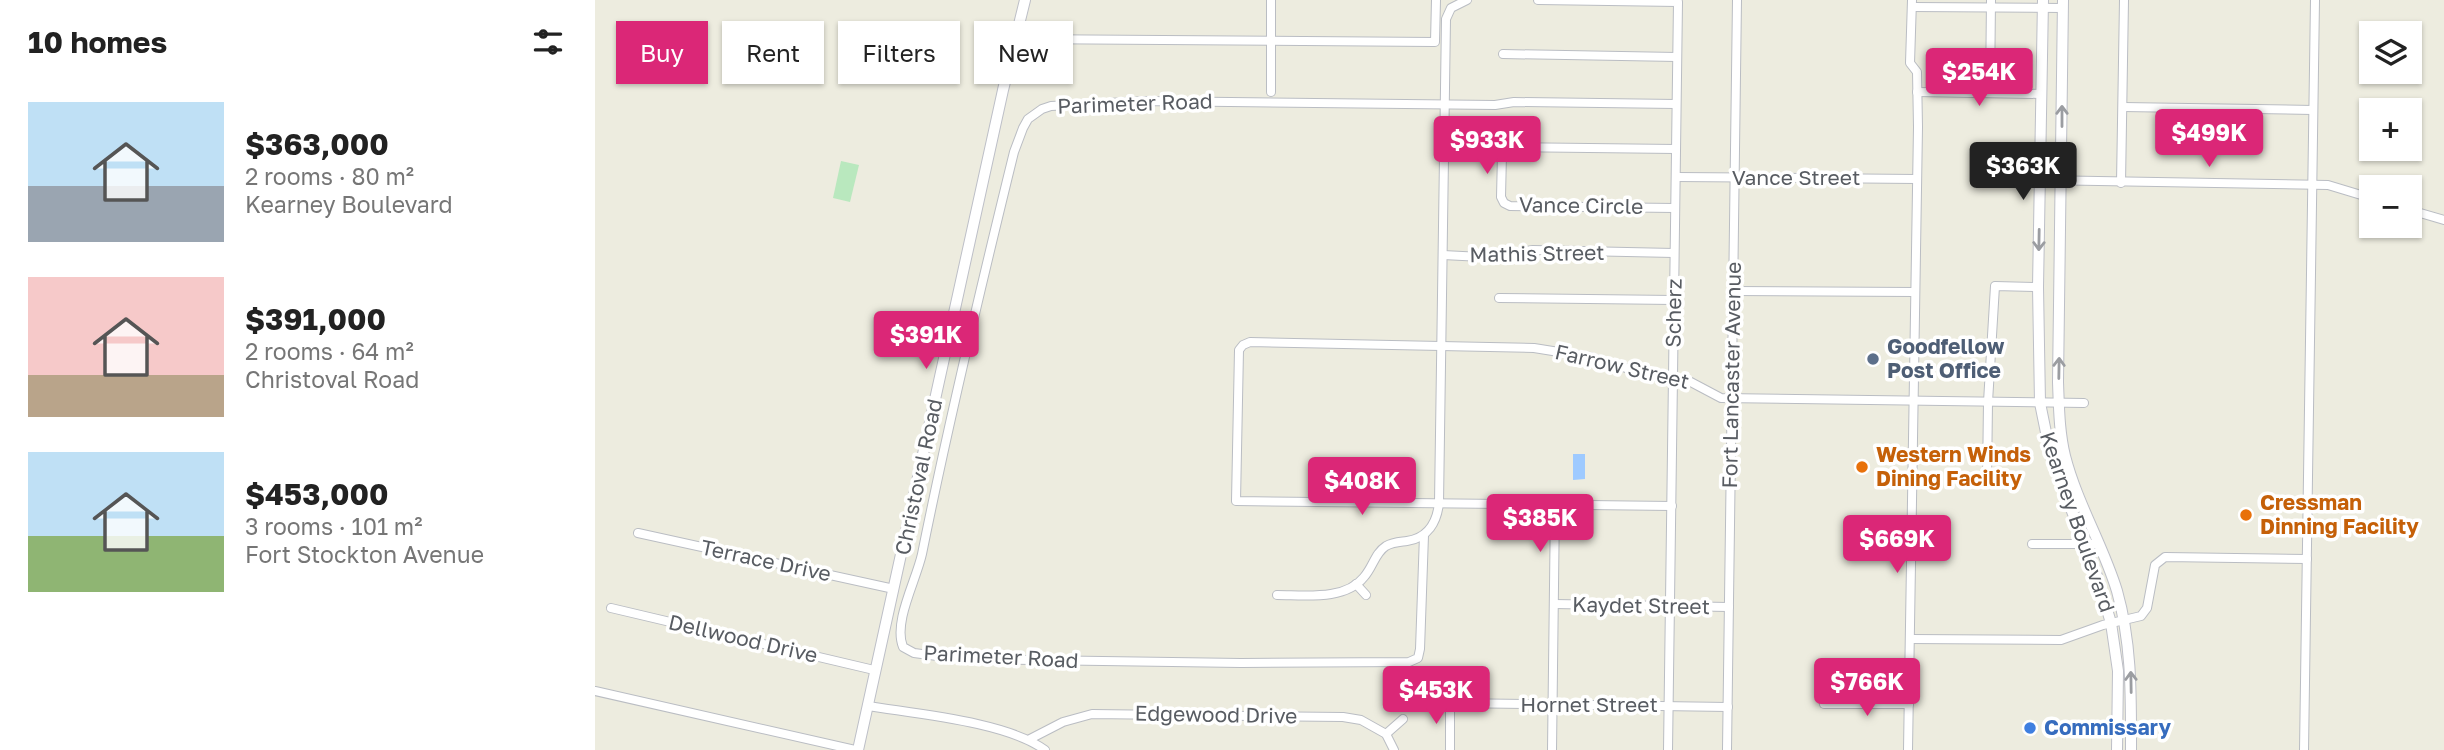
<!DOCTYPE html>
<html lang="en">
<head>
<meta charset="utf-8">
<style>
	body { margin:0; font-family:"Golos Text",sans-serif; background:#f2f2f2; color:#222; height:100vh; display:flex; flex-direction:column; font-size:26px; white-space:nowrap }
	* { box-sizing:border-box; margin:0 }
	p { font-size:23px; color:#767676 }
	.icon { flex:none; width:38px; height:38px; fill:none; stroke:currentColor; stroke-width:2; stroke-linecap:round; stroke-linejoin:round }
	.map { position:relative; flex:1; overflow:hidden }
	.panel { display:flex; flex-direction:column; background:#fff; width:595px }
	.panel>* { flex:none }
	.hud { position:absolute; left:21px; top:21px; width:665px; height:63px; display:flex; gap:14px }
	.tools { position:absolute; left:1764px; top:21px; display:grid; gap:14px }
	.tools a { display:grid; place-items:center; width:63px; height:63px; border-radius:0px; background:#fff; box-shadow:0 2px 5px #0004; font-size:35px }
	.price { position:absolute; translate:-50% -60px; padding:0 16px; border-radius:7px; background:#db2777; color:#fff; font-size:23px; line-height:46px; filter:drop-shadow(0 2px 4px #0008) }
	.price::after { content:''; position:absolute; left:50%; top:42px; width:21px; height:16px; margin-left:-10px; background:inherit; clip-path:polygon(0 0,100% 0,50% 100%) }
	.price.active { background:#222; color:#fff }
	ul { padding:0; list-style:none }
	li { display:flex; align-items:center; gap:21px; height:175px; padding:0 28px }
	li span { display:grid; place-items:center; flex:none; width:196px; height:140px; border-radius:0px; color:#555 }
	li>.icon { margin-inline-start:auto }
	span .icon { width:84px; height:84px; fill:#fffc; stroke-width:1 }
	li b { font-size:30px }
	h2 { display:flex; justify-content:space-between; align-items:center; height:84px; padding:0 28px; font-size:30px }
	.pill { padding:0 24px; border-radius:0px; background:#fff; box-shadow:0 2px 5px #0004; font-size:24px; line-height:63px }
	.pill.active { background:#db2777; color:#fff }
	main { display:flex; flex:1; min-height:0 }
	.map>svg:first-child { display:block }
	.green { fill:#b9e8be }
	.water { fill:#9ecaff }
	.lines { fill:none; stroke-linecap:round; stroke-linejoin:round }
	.street-casing { stroke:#babdc3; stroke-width:10 }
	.secondary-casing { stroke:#bdbfc7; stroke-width:12 }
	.street { stroke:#fff; stroke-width:8 }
	.secondary { stroke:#fff; stroke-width:10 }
	.oneway { stroke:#9b9da1 }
	.service-dot { fill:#5c6f8a; stroke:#fff; stroke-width:2.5 }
	.food-dot { fill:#e8710a; stroke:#fff; stroke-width:2.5 }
	.shop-dot { fill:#3f7fe0; stroke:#fff; stroke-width:2.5 }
	.labels { text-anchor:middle; stroke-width:7; stroke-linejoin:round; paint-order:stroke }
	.street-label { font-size:21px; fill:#585c62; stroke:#fff }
	.service-label { font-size:21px; font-weight:bold; fill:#4e5e75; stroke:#fff; text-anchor:start }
	.food-label { font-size:21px; font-weight:bold; fill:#c56008; stroke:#fff; text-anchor:start }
	.shop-label { font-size:21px; font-weight:bold; fill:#366cbe; stroke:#fff; text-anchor:start }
</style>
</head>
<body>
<main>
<section class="panel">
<h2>10 homes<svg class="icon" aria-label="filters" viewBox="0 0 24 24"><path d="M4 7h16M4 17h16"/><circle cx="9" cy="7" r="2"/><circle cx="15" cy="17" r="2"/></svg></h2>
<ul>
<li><span style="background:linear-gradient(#bfe0f5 60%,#9aa5b1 0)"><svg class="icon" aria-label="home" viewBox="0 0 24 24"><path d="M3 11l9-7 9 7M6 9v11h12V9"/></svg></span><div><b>$363,000</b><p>2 rooms · 80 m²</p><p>Kearney Boulevard</p></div></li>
<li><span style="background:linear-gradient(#f6c9c9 70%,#b9a48a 0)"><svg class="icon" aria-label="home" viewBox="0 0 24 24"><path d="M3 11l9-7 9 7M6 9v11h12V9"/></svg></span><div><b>$391,000</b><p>2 rooms · 64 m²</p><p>Christoval Road</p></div></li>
<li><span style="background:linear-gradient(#bfe0f5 60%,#8fb573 0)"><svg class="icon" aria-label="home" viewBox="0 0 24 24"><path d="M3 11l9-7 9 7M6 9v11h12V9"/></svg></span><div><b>$453,000</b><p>3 rooms · 101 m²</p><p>Fort Stockton Avenue</p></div></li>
</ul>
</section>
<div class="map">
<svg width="1849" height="750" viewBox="0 0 1849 750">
	<rect width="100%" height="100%" fill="#edecdf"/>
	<polygon class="green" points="246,161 264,165 255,202 238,198"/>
	<polygon class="water" points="978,454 990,454 990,479 978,480"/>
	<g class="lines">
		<g class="street-casing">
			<g id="street">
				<polyline points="943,0 1083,2 1073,750"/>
				<polyline points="1317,7 1468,8"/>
				<polyline points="421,39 840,42 841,0"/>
				<polyline points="908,54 1082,57"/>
				<polyline points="676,92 676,0"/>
				<polyline points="1322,92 1446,94"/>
				<polyline points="1395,93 1396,0"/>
				<polyline points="1528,107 1718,110"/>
				<polyline points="1081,177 1322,179"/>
				<polyline points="1445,180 1733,185 1776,198"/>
				<polyline points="1526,183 1529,0"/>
				<polyline points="1080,208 915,206 909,203 906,197 907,154 913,147 1081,149"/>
				<polyline points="1815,210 1849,220"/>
				<polyline points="848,255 887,257 938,250 1079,253"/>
				<polyline points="1138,291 1320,292"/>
				<polyline points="904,298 1079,300"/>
				<polyline points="1392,481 1393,402 1400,286 1443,287"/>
				<polyline points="1077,506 641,501 644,350 648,345 655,342 939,348 995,357 1060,377 1092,380 1126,398 1489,403"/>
				<polyline points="43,533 299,589"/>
				<path d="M 829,535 L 825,649 L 823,658 L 814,662 L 646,663 L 365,659 L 319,653 L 308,647 C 298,622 321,581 327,554 C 354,420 386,286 419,152 L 428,128 L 433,119 L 447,109 L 456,106 L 551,101 L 900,105 L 919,102 L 1081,104"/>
				<polyline points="1437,544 1503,544"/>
				<polyline points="761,584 771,595"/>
				<path d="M 682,595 C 709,595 750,601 769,577 C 778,567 780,553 791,546 C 798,542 805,542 812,541 C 833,538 842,522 844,503 L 851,19 L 856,8 L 872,0"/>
				<polyline points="959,604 1134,607"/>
				<polyline points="16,608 279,670"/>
				<polyline points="1315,639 1466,640 1508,625 1546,616 1552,608 1560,565 1570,557 1712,559"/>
				<polyline points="0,691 260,750"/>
				<polyline points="1229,704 1314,704"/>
				<path d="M 273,706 C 322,714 412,722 450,750"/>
				<polyline points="791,734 808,719"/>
				<polyline points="435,739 468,722 497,714 748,717 766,720 791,734 799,750"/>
				<polyline points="855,750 855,703 1133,707"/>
				<polyline points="957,750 960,504"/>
				<polyline points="1132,750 1142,0"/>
				<polyline points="1313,750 1323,127 1322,72 1315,63 1317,0"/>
				<polyline points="1709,750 1720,0"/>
			</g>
		</g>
		<g class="secondary-casing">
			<g id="secondary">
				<polyline points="1448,0 1443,287 1445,403 1456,457 1502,576 1516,623 1523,671 1522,750"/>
				<path d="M 1468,0 L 1463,382 C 1464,407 1464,431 1470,456 C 1482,503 1508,545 1522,591 C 1537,644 1536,696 1536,750"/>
				<polyline points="263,750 408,90 430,0"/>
			</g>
		</g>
		<use href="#street" class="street"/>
		<use href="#secondary" class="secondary"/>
	</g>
	<defs><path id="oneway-shaft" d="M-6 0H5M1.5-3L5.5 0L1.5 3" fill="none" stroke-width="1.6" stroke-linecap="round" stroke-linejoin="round" transform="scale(1.75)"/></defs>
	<g class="oneway">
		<use href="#oneway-shaft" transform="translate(1467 116) rotate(-90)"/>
		<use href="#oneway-shaft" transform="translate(1444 240) rotate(91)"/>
		<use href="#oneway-shaft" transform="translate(1464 368) rotate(-89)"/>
		<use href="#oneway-shaft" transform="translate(1536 682) rotate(-91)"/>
	</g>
	<circle class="service-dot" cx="1278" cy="359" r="7"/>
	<g class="food-dot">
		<circle cx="1267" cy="467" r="7"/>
		<circle cx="1651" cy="515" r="7"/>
	</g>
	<circle class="shop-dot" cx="1435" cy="728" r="7"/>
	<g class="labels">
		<g class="street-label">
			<text transform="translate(540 104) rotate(-2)" y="7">Parimeter Road</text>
			<text x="1201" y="185">Vance Street</text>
			<text transform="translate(986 206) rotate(1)" y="7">Vance Circle</text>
			<text transform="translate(942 254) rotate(-1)" y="7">Mathis Street</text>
			<text transform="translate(1079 313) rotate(-89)" y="7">Scherz</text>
			<text transform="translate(1027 367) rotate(13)" y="7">Farrow Street</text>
			<text transform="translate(1137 375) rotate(-89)" y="7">Fort Lancaster Avenue</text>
			<text transform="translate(324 477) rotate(-78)" y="7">Christoval Road</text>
			<text transform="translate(1482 522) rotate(71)" y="7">Kearney Boulevard</text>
			<text transform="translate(171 561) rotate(12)" y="7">Terrace Drive</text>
			<text transform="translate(1046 606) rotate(1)" y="7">Kaydet Street</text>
			<text transform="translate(148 639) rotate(13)" y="7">Dellwood Drive</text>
			<text transform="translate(406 657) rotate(3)" y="7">Parimeter Road</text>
			<text x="994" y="712">Hornet Street</text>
			<text transform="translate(621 715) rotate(1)" y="7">Edgewood Drive</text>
		</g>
		<g class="service-label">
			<text x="1292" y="354">Goodfellow<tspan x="1292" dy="24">Post Office</tspan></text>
		</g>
		<g class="food-label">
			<text x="1281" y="462">Western Winds<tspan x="1281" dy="24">Dining Facility</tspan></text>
			<text x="1665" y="510">Cressman<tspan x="1665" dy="24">Dinning Facility</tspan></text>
		</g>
		<g class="shop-label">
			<text x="1449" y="735">Commissary</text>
		</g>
	</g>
</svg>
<div class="tools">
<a><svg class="icon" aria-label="layers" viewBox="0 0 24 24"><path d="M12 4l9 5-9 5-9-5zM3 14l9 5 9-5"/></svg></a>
<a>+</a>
<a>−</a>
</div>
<b class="price" style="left:1384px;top:108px">$254K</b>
<b class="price" style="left:1614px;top:169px">$499K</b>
<b class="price" style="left:892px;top:176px">$933K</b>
<b class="price active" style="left:1428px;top:202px">$363K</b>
<b class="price" style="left:331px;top:371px">$391K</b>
<b class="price" style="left:767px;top:517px">$408K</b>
<b class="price" style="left:945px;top:554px">$385K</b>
<b class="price" style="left:1302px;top:575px">$669K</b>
<b class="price" style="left:1272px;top:718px">$766K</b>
<b class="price" style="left:841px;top:726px">$453K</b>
<div class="hud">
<a class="pill active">Buy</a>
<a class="pill">Rent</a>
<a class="pill">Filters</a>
<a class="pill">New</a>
</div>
</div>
</main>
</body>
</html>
